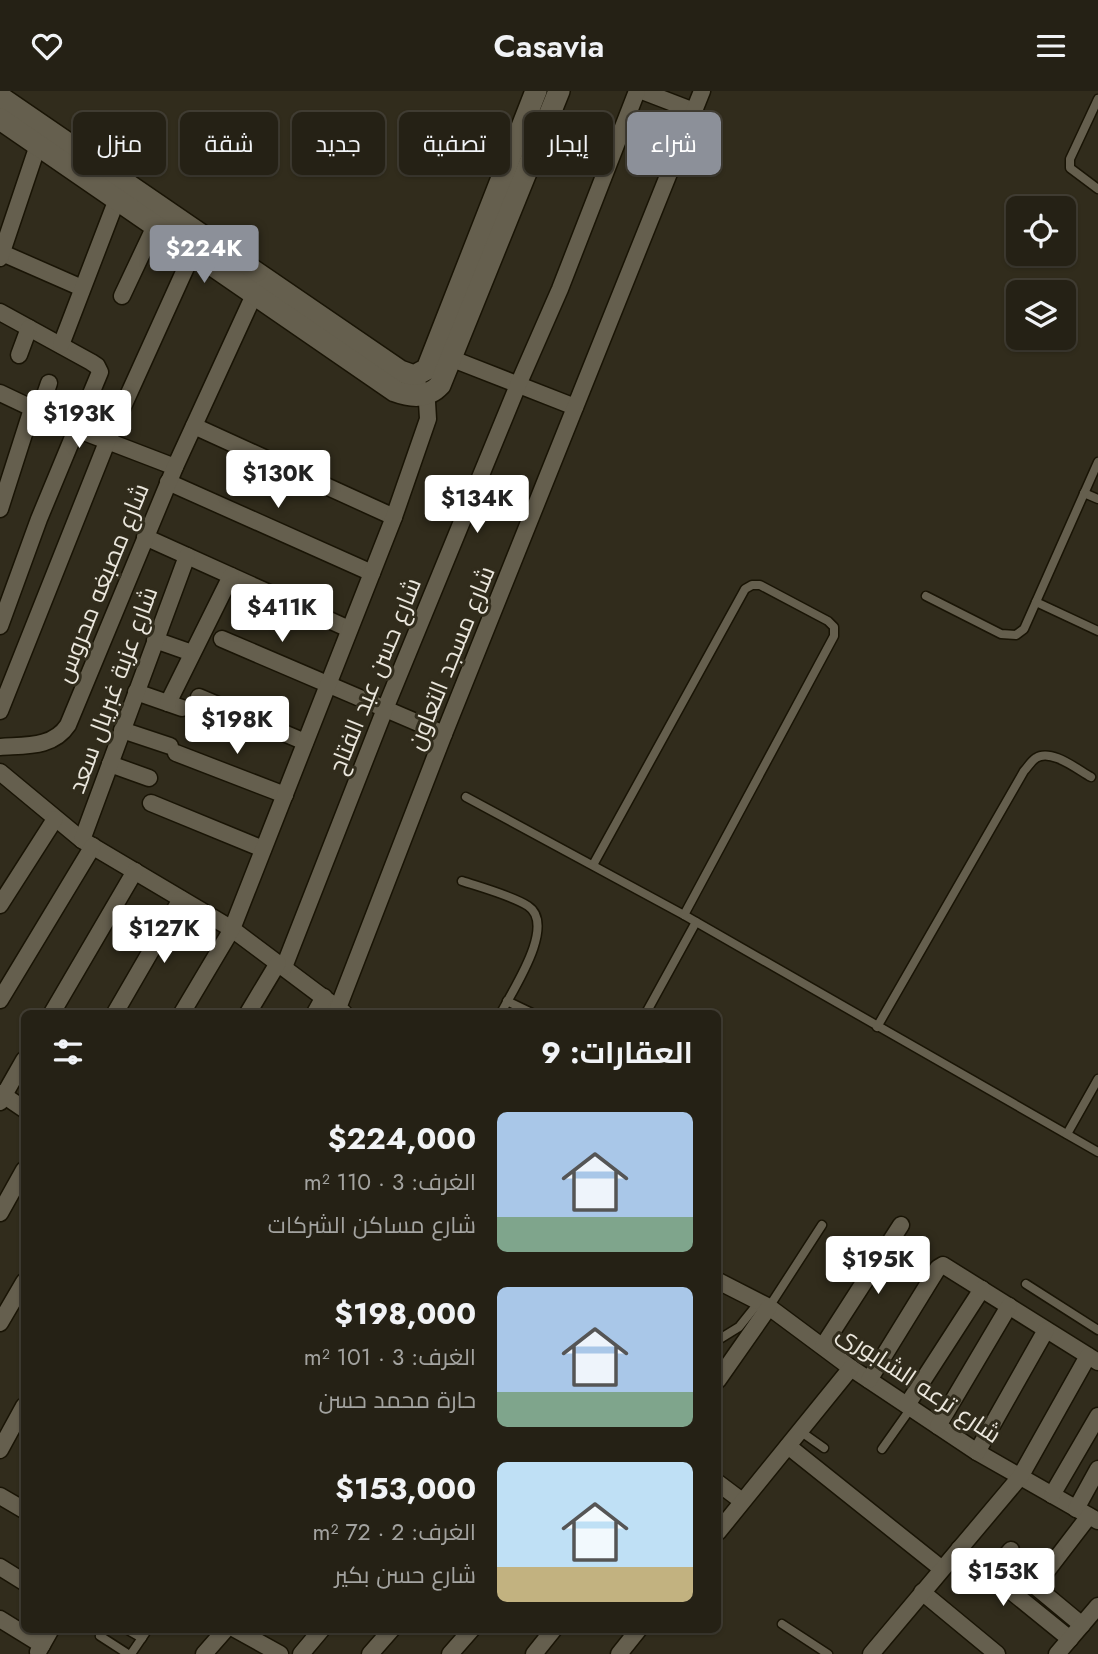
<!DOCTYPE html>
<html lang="ar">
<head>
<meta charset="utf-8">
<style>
	body { margin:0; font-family:Jost,Cairo,sans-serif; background:#2d291e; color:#f1f3f6; direction:rtl; height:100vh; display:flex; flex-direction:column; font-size:26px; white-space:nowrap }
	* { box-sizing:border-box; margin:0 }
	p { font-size:23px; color:#a3a3a0 }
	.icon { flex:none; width:38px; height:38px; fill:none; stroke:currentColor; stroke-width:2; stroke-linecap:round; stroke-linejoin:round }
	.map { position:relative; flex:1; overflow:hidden; direction:ltr }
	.details { position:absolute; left:21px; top:919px; width:700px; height:623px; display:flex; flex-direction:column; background:#252115; border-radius:10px; box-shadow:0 2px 5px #0004,0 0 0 2px #423e34; direction:rtl }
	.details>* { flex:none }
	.hud { position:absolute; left:21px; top:21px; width:700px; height:63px; direction:rtl; display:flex; gap:14px }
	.fabs { position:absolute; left:1006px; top:105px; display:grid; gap:14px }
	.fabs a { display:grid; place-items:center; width:70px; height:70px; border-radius:10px; background:#252115; box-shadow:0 2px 5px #0004,0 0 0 2px #423e34; font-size:35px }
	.price { position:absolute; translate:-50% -60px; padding:0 16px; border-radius:7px; background:#fff; color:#222; font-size:23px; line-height:46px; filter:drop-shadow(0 2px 4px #0008) }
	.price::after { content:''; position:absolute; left:50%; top:42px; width:21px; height:16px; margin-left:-10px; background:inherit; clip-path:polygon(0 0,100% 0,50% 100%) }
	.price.current { background:#8c9099; color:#fff }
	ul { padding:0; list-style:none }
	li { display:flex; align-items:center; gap:21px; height:175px; padding:0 28px }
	li span { display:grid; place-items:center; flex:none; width:196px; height:140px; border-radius:10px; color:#555 }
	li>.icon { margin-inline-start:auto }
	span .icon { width:84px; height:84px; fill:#fffc; stroke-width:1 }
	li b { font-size:30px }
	h2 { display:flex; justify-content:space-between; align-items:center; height:84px; padding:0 28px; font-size:30px }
	.pill { padding:0 24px; border-radius:10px; background:#252115; box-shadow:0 2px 5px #0004,0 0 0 2px #423e34; font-size:24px; line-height:63px }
	.pill.current { background:#8c9099; color:#fff }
	header { display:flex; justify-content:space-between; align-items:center; height:91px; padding:0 28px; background:#252115; font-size:32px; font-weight:600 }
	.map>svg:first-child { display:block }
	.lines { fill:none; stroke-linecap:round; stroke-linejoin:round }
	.lane-casing { stroke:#191405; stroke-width:11 }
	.street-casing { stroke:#191405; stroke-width:19 }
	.secondary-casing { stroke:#191405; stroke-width:24 }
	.lane { stroke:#655f4e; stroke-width:8 }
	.street { stroke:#655f4e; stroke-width:16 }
	.secondary { stroke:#655f4e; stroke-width:21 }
	.labels { text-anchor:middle; stroke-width:6; stroke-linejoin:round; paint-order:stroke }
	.street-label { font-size:24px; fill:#ebe7dd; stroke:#312c1c }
</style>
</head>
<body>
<header><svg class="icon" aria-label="menu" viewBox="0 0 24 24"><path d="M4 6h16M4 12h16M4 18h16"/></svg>Casavia<svg class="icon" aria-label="heart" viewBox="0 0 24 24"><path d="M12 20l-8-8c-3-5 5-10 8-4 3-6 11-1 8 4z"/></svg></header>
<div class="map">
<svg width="1098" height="1563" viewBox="0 0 1098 1563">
	<rect width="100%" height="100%" fill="#312c1c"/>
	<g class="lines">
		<g class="lane-casing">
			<g id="lane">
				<polyline points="1098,8 1070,68 1070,77 1098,98"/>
				<polyline points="1084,402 1098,408"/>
				<polyline points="926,505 1001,543 1016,544 1024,538 1098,371"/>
				<polyline points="1036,511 1098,540"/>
				<polyline points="466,706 684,824 1098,1061"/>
				<polyline points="593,774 745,498 752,494 760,494 828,530 834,536 834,545 684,824"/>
				<path d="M 462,790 C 480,796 513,805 528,815 C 557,834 512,900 501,922"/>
				<polyline points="507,910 532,922"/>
				<polyline points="646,922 696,831"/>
				<path d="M 877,936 L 1024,680 C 1028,676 1031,670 1036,667 C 1051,657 1078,679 1091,686"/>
				<polyline points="1067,1043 1098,988"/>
				<polyline points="1026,1193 1098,1239"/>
				<polyline points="769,1216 822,1134"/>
				<polyline points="718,1249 739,1236 759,1211"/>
				<polyline points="800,1340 824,1357"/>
				<polyline points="882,1358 911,1317"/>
				<polyline points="782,1533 828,1563"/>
				<polyline points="126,1538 142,1547"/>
				<polyline points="100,1545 128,1563"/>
				<polyline points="131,1563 148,1538"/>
			</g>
		</g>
		<g class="street-casing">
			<g id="street">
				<polyline points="642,0 694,20"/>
				<polyline points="0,161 82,197"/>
				<polyline points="0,167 38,54"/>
				<polyline points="122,205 155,135"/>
				<polyline points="0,221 91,271 97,275 100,281 39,428 0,535"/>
				<polyline points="61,254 117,108"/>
				<polyline points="19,264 29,237"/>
				<polyline points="450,267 575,316"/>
				<polyline points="0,302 76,338 175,376"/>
				<polyline points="39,321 49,292"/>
				<polyline points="194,335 394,426"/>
				<polyline points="168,391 372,482"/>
				<polyline points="0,418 32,318"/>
				<polyline points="145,446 349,538"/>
				<polyline points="222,548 444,643"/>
				<polyline points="155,549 192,562"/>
				<polyline points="136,601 182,617"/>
				<polyline points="199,606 305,651"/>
				<polyline points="168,612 231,485"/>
				<polyline points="0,620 107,351 193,161"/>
				<polyline points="122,639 170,655"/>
				<path d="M 0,656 C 25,654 53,657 68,634 L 175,376 L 258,195"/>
				<polyline points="176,662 285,704"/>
				<polyline points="110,673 149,687"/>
				<polyline points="0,681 82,749 232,838 344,922"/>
				<polyline points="151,712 263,758"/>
				<polyline points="82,749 187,465"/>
				<polyline points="0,814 55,728"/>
				<polyline points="284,876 385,618 518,294 560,198 637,0"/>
				<polyline points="0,909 93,755"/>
				<polyline points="338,917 444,643 702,0"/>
				<polyline points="52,922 135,780"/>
				<polyline points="115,922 181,808"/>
				<polyline points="182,922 232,838 394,426 428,328 427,311 418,294"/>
				<polyline points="248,922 278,872"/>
				<polyline points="315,922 324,906"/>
				<polyline points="0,1002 24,1018"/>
				<polyline points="0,1011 24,969"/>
				<polyline points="0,1122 24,1079"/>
				<polyline points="718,1190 769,1216 851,1277 977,1361 1098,1430"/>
				<polyline points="0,1232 24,1191"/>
				<polyline points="823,1255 901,1134"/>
				<polyline points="718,1289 769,1216"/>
				<polyline points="869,1289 938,1177 943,1174 1098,1271"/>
				<polyline points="907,1314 982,1198"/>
				<polyline points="938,1335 1009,1215"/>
				<polyline points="788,1355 942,1478"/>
				<polyline points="0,1359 24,1315"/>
				<polyline points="977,1361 1046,1239"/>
				<polyline points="718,1392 742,1410"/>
				<polyline points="1052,1404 1098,1325"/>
				<polyline points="0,1405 24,1419"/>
				<polyline points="1076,1418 1098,1378"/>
				<polyline points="718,1441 851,1277"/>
				<polyline points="959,1458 1070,1548"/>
				<polyline points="0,1476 24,1491"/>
				<polyline points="990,1483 1011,1459"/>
				<polyline points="1023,1485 1082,1534"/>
				<polyline points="1043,1485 1089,1425"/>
				<polyline points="922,1501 997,1563"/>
				<polyline points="0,1528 42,1554"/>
				<polyline points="235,1538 280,1563"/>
				<polyline points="38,1561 51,1538"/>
				<polyline points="204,1563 226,1538"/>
				<polyline points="301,1563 322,1538"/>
				<polyline points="370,1563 392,1538"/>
				<polyline points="450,1563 472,1538"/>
				<polyline points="534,1563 554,1538"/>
				<polyline points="619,1563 639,1538"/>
				<polyline points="871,1563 1020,1386 1088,1265"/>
				<polyline points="1057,1563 1098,1515"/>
			</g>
		</g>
		<g class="secondary-casing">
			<g id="secondary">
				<polyline points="0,6 400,280 414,285 427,278 536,0"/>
				<path d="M 0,28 L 395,300 C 411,306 428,307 440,294 L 559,0"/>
			</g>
		</g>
		<use href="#lane" class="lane"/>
		<use href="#street" class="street"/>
		<use href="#secondary" class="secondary"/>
	</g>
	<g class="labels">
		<g class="street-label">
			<text transform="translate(102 492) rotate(-68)" y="8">شارع مصبغه محروس</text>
			<text transform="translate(451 567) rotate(-68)" y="8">شارع مسجد التعاون</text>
			<text transform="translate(375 585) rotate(-68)" y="8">شارع حسن عبد الفتاح</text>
			<text transform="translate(113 599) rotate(-70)" y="8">شارع عزبة غبريال سعد</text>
			<text transform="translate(919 1293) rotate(34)" y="8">شارع ترعه الشابورى</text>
		</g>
	</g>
</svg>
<div class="fabs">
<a><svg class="icon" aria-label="locate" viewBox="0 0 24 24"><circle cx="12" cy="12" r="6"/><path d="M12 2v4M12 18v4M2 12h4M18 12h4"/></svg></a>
<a><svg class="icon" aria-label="layers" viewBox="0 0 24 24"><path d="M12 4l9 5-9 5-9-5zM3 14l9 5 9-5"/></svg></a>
</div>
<b class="price current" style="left:204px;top:194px">$224K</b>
<b class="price" style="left:79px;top:359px">$193K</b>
<b class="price" style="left:278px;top:419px">$130K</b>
<b class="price" style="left:477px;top:444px">$134K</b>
<b class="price" style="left:282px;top:553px">$411K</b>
<b class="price" style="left:237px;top:665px">$198K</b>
<b class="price" style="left:164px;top:874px">$127K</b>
<b class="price" style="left:878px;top:1205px">$195K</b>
<b class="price" style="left:1003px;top:1517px">$153K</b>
<div class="hud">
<a class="pill current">شراء</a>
<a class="pill">إيجار</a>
<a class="pill">تصفية</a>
<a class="pill">جديد</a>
<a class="pill">شقة</a>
<a class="pill">منزل</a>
</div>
<section class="details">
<h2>العقارات: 9<svg class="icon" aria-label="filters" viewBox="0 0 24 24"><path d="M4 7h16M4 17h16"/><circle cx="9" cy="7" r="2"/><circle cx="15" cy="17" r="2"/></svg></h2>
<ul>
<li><span style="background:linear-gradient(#a9c7e8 75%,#7fa58c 0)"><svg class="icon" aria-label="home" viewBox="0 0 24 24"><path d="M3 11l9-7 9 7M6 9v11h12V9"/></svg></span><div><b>$224,000</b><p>الغرف: 3 · 110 m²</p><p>شارع مساكن الشركات</p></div></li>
<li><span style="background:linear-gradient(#a9c7e8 75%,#7fa58c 0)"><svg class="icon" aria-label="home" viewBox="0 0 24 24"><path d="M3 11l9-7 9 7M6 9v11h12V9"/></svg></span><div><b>$198,000</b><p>الغرف: 3 · 101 m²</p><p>حارة محمد حسن</p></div></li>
<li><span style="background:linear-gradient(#bfe0f5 75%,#c2b280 0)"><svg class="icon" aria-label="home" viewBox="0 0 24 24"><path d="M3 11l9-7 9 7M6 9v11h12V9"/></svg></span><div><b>$153,000</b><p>الغرف: 2 · 72 m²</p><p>شارع حسن بكير</p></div></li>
</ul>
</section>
</div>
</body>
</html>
